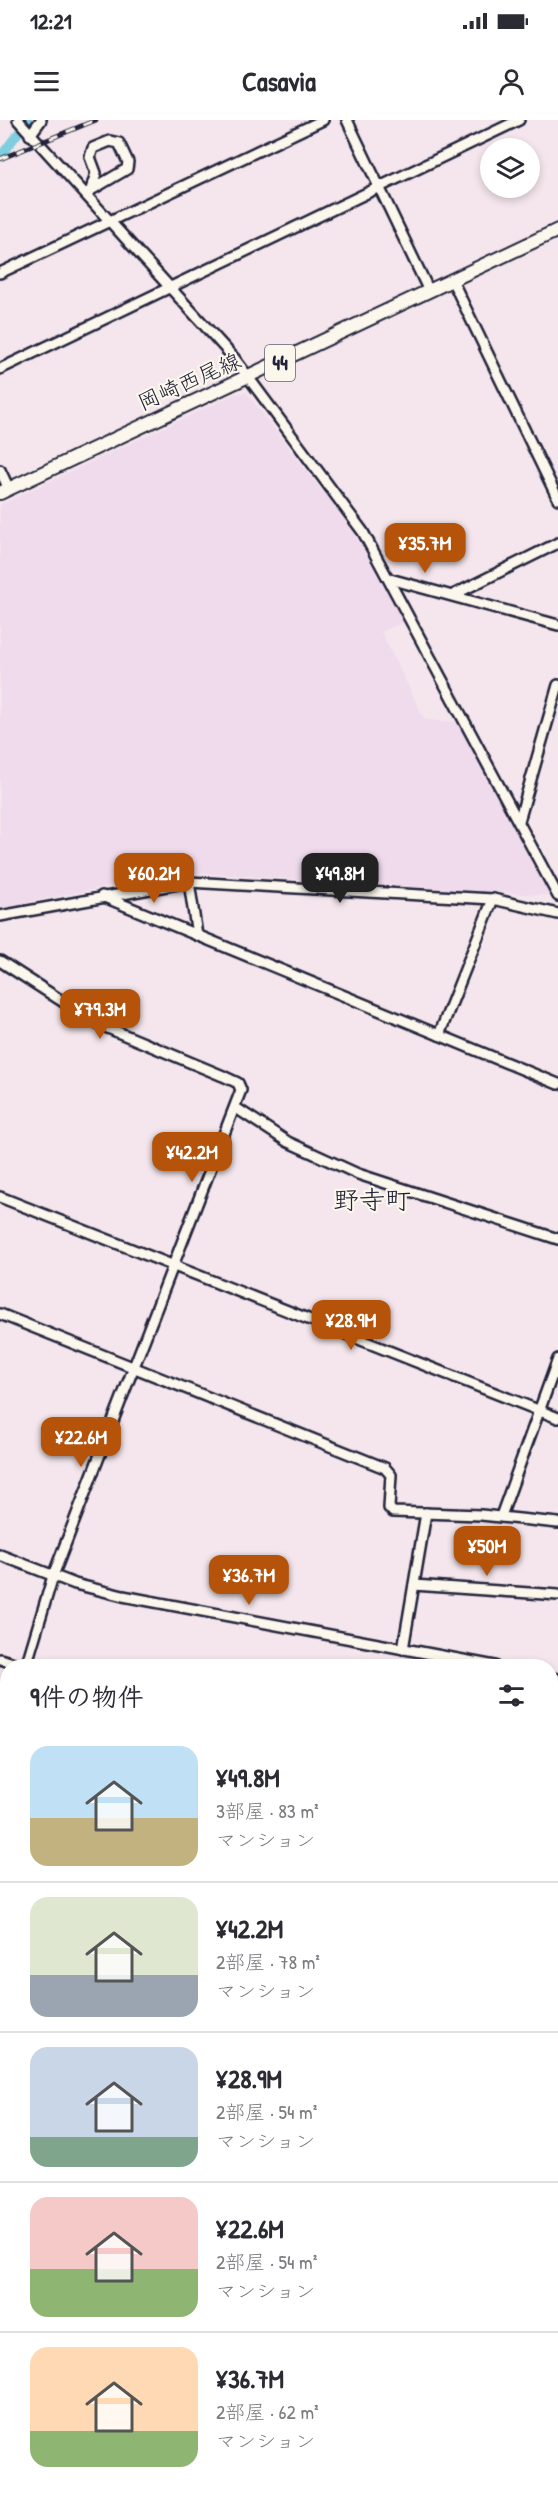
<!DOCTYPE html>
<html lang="ja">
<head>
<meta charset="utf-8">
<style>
	body { margin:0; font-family:"Patrick Hand","Klee One",sans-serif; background:#f7f7f7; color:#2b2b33; height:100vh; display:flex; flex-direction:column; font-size:22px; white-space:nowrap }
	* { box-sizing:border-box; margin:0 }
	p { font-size:20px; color:#7c7c81 }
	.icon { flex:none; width:33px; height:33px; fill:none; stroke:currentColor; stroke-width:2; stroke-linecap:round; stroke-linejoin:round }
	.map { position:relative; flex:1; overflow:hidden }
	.drawer { position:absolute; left:0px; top:1539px; width:558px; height:836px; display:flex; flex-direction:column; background:#fff; border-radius:24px 24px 0 0; box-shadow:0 3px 9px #0003 }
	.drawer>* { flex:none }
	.tools { position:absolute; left:480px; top:18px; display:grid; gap:12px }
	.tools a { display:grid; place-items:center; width:60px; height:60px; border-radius:50%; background:#fff; box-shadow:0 3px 9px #0003; font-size:30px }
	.price { position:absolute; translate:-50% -51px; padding:0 14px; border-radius:12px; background:#b45309; color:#fff; font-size:20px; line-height:39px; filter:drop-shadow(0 2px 3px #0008) }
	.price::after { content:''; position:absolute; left:50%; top:36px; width:18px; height:14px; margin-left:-9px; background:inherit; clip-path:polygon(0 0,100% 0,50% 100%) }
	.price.on { background:#222; color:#fff }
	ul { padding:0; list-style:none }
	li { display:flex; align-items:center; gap:18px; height:150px; padding:0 30px }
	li+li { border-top:2px solid #e1e1e2 }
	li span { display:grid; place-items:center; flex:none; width:168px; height:120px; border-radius:18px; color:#555 }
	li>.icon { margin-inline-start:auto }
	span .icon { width:72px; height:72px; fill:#fffc; stroke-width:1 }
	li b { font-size:26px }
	h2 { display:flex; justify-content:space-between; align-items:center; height:72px; padding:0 30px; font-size:26px }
	.status { display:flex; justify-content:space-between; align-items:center; height:42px; padding:0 30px; background:#fff; direction:ltr }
	.status svg { height:16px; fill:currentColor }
	header { display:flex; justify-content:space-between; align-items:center; height:78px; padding:0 30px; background:#fff; font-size:27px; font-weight:700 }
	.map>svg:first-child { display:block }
	.built { fill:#efdbec }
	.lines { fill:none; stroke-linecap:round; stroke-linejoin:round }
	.canal { stroke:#81cde0; stroke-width:9 }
	.minor-casing { stroke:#22223b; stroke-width:14 }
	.major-casing { stroke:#22223b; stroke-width:16 }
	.minor { stroke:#fbf7ec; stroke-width:9 }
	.major { stroke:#fbf7ec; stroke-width:12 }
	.rail-casing { stroke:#22223b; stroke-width:5 }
	.rail { stroke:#fbf7ec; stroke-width:3; stroke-dasharray:9; stroke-linecap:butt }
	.labels { text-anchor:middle; stroke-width:4.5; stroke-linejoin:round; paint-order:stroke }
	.shield { fill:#fbf7ec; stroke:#636270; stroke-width:1.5 }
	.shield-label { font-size:21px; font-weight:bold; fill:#22223b }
	.street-label { font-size:22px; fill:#22223b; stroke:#fbf7ec }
	.quarter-label { font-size:26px; fill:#22223b; stroke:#fbf7ec }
</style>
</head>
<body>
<div class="status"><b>12:21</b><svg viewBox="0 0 49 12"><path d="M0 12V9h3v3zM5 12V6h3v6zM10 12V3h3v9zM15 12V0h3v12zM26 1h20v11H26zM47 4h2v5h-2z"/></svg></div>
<header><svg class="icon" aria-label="menu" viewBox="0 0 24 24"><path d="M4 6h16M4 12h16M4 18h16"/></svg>Casavia<svg class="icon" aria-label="person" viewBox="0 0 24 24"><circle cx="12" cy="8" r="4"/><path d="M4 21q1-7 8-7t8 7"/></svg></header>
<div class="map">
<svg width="558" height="2374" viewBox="0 0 558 2374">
	<rect width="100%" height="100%" fill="#f4e6ec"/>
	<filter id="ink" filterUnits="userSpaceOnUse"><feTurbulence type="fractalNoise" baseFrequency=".0167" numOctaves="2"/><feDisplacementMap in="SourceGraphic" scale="12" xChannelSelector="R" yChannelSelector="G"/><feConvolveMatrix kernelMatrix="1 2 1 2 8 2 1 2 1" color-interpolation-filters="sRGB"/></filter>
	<g filter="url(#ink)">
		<polygon class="built" points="246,272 354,412 406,501 381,512 425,600 459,602 554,776 181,752 0,788 0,385 235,274"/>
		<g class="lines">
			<polyline class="canal" points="0,37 28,0"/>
			<g class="minor-casing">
				<g id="minor">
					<polyline points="18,0 234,238 363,412 558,776"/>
					<polyline points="347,0 429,171"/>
					<polyline points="30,15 41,0"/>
					<polyline points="86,74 91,70 96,53 90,37 93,28 110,21 119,23 128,42 127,49 91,70"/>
					<polyline points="0,153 323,0"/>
					<polyline points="452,160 558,379"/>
					<polyline points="0,249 519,0"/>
					<polyline points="0,350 9,369"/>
					<polyline points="390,459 558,505"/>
					<polyline points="453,475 558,423"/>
					<polyline points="519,701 558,565"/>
					<polyline points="189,762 197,815"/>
					<polyline points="102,776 558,964"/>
					<polyline points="0,796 189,762 493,779 558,794"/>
					<polyline points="0,841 96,903 223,956 238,963 241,970 53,1456 26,1546"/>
					<polyline points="439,915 493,779"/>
					<polyline points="236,988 288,1022 358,1054 558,1119"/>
					<polyline points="0,1077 558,1298"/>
					<polyline points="0,1194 385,1348 391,1355 389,1388 393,1392 481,1395 558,1403"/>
					<polyline points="501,1396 558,1239"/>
					<polyline points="0,1435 75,1464 123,1476 495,1546"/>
					<polyline points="414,1465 558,1475"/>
					<polyline points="403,1529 426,1393"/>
					<polyline points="0,1539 24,1546"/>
					<polyline points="550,1558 558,1559"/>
					<polyline points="0,1735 8,1738"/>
					<polyline points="0,1804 8,1797"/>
					<polyline points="550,1880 558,1879"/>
					<polyline points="0,1882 8,1877"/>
					<polyline points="0,1896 8,1909"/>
					<polyline points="550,1921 558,1915"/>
					<polyline points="550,2043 558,2037"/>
					<polyline points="0,2097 8,2111"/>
					<polyline points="550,2099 558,2109"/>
					<polyline points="550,2240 558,2250"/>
					<polyline points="0,2243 8,2257"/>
					<polyline points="0,2298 8,2296"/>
					<polyline points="550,2320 556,2316 558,2308"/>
					<polyline points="224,2367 230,2374"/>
					<polyline points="318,2367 324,2374"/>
					<polyline points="412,2367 418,2374"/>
					<polyline points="490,2367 492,2374"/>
					<polyline points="91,2374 101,2367"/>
					<polyline points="287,2374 296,2367"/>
				</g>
			</g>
			<g class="major-casing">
				<g id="major">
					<polyline points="0,373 558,110"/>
					<polyline points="550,1699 558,1685"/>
					<polyline points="0,2082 8,2081"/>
				</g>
			</g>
			<use href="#minor" class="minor"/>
			<use href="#major" class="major"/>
			<g class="rail-casing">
				<polyline id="rail" points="0,39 96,0"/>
			</g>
			<use href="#rail" class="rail"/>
		</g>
	</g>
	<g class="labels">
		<rect class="shield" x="265" y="225" width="30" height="36" rx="4.5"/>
		<g class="shield-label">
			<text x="280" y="250">44</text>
		</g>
		<g class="street-label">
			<text transform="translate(189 261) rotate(-24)" y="8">岡崎西尾線</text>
		</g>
		<g class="quarter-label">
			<text x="372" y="1089">野寺町</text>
		</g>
	</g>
</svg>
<div class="tools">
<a><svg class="icon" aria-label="layers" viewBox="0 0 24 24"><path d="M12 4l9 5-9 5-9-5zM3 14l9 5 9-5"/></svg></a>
</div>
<b class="price" style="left:425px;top:454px">¥35.7M</b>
<b class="price" style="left:154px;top:784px">¥60.2M</b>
<b class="price on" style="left:340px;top:784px">¥49.8M</b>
<b class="price" style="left:100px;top:920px">¥79.3M</b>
<b class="price" style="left:192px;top:1063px">¥42.2M</b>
<b class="price" style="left:351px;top:1231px">¥28.9M</b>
<b class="price" style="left:81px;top:1348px">¥22.6M</b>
<b class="price" style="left:487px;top:1457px">¥50M</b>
<b class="price" style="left:249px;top:1486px">¥36.7M</b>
<section class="drawer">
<h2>9件の物件<svg class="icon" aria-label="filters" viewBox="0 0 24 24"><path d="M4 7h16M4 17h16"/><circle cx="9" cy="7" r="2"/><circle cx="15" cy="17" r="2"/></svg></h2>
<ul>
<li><span style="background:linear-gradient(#bfe0f5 60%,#c2b280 0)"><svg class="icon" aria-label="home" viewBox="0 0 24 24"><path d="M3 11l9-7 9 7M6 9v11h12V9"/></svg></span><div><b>¥49.8M</b><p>3部屋 · 83 m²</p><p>マンション</p></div></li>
<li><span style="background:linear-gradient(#dfe7d0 65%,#9aa5b1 0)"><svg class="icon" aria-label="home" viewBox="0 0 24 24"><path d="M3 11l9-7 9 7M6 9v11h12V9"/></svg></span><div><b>¥42.2M</b><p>2部屋 · 78 m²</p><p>マンション</p></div></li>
<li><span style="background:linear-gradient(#c9d6e8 75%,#7fa58c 0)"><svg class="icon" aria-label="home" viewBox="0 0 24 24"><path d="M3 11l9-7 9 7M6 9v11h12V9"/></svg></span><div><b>¥28.9M</b><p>2部屋 · 54 m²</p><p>マンション</p></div></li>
<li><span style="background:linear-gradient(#f6c9c9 60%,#8fb573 0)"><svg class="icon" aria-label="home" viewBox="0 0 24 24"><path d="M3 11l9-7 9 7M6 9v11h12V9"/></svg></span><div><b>¥22.6M</b><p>2部屋 · 54 m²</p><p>マンション</p></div></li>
<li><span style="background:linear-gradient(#ffd9b3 70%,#8fb573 0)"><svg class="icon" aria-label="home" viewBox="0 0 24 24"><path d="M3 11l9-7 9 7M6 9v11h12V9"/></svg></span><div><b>¥36.7M</b><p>2部屋 · 62 m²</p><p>マンション</p></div></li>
</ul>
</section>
</div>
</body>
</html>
